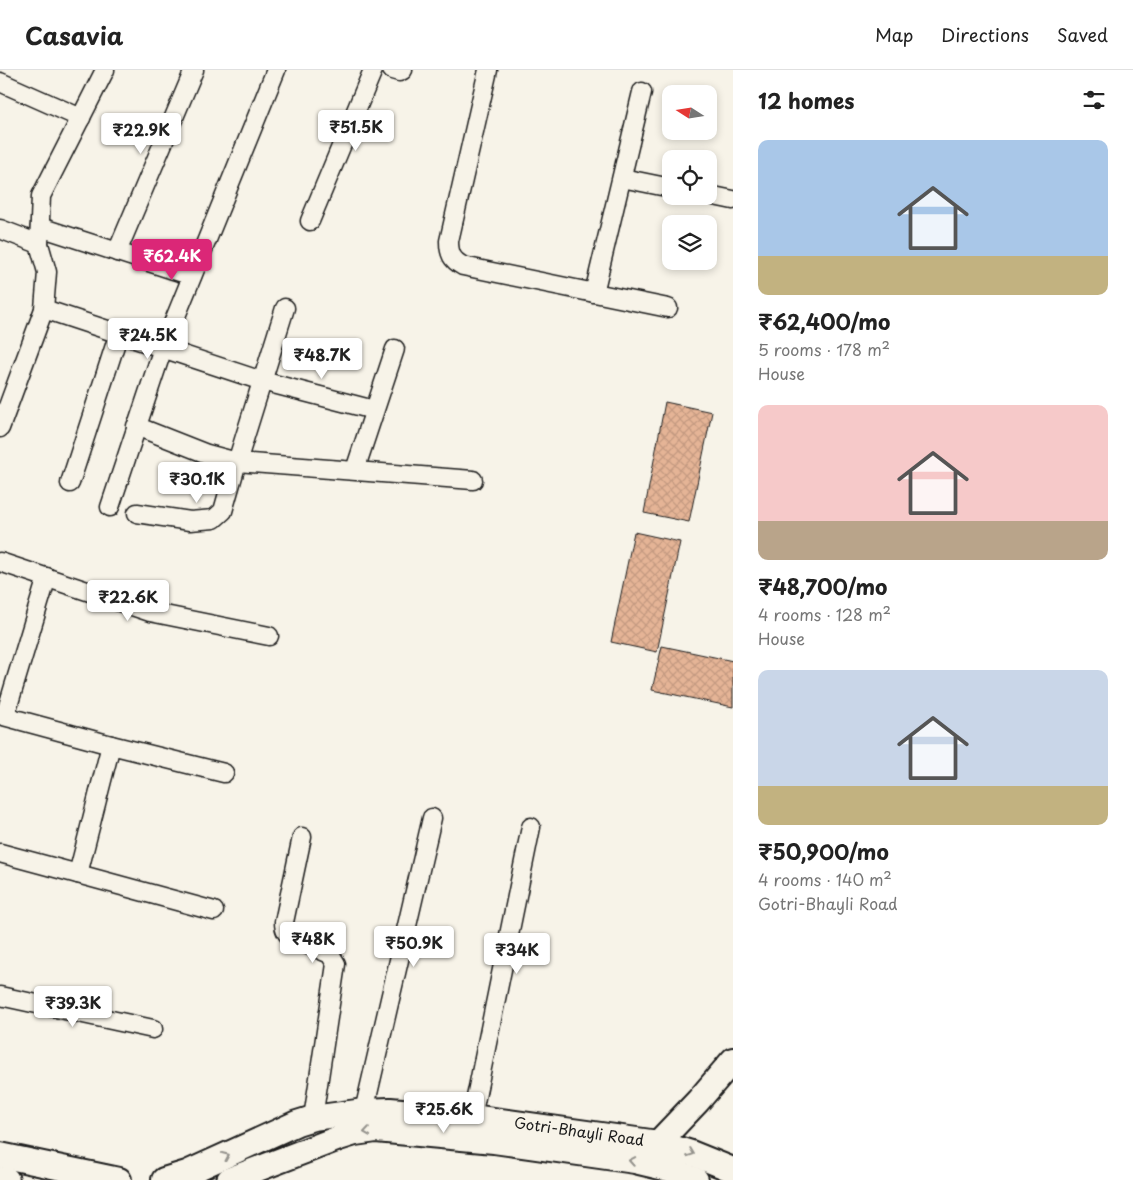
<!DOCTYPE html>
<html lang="en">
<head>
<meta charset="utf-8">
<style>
	body { margin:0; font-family:"Playpen Sans",sans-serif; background:#f2f2f2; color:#222; height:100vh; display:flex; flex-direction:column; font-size:19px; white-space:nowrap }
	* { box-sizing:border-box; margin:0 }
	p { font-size:16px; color:#767676 }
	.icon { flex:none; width:28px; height:28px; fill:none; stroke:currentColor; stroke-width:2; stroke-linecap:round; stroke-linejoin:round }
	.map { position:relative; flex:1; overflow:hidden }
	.panel { display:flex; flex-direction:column; background:#fff; width:400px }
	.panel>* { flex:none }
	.needle { width:32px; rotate:282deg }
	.fabs { position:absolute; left:662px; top:15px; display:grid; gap:10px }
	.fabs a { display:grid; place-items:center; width:55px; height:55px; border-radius:10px; background:#fff; box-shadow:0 2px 8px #0003; font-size:25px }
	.price { position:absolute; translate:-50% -42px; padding:0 11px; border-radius:5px; background:#fff; color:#222; font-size:16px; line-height:32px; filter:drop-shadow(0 1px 2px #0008) }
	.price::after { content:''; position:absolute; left:50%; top:30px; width:15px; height:11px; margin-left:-8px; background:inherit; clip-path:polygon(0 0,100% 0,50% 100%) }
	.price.on { background:#db2777; color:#fff }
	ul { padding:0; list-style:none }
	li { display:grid; align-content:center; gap:10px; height:265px; padding:0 25px }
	li span { display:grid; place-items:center; height:155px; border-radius:10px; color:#555 }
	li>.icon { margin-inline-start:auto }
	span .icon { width:90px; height:90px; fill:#fffc; stroke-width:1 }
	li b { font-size:21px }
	h2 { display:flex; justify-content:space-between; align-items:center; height:60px; padding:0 25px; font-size:21px }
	header { display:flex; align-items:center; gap:30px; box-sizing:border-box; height:70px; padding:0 25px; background:#fff; border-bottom:1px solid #e0e0e0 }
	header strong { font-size:24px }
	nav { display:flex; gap:28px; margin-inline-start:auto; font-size:18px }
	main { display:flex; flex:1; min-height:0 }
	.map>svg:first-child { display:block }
	.building { fill:url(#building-cross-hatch); stroke:#1c1c1c }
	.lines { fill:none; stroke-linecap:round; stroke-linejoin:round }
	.street-casing { stroke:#1c1c1c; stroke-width:21 }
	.secondary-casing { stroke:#1c1c1c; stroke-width:28 }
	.street { stroke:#f7f3e8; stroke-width:18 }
	.secondary { stroke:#f7f3e8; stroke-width:24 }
	.oneway { stroke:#94928c }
	.labels { text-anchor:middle; stroke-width:4; stroke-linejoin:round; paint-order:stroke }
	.street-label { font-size:15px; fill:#1c1c1c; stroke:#f7f3e8 }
</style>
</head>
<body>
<header>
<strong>Casavia</strong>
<nav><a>Map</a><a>Directions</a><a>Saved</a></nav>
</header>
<main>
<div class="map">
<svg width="733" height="1110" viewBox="0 0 733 1110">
	<defs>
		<pattern id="building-cross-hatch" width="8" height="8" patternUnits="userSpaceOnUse" patternTransform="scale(1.25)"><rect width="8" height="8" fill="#e5b496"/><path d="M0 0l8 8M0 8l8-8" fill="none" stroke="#c49a81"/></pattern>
	</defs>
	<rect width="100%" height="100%" fill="#f7f3e8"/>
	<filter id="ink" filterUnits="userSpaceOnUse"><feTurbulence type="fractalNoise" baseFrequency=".02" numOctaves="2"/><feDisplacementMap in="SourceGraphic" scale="10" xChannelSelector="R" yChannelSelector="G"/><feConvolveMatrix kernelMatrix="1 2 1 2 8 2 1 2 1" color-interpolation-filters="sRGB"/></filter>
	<g filter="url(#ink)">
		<g class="building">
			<polygon points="665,332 712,342 689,452 644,443"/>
			<polygon points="634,462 680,472 657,582 611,572"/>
			<polygon points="662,576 733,591 733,637 652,620"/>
		</g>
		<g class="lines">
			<g class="street-casing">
				<g id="street">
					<polyline points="392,0 399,2 403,0"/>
					<path d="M 488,0 L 449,171 C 449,184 452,190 463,196 L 668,238"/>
					<polyline points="0,12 81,48"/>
					<polyline points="622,108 671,118"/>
					<polyline points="709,125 733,130"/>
					<polyline points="310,151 373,0"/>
					<polyline points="40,157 192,206"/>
					<polyline points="0,159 39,174"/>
					<polyline points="117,182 194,0"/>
					<polyline points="594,223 642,22"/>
					<polyline points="44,239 262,311 374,340"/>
					<polyline points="136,356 207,384 237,392 473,410"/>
					<polyline points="0,358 44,239 47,202 39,174 41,126 105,0"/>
					<polyline points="355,400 395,279"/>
					<polyline points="70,413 119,263"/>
					<polyline points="110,437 163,278 276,0"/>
					<polyline points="137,443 190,451 214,449 223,441 237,392 285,238"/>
					<polyline points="0,492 150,542 269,566"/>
					<polyline points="0,645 111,675"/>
					<polyline points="5,646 47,507"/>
					<path d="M 302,767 L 284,852 C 284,860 286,864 292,868 L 330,884 L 336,894 L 313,1048"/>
					<polyline points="0,783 78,804 111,675 224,703"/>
					<polyline points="78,804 214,841"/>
					<polyline points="0,926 153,959"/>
					<polyline points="364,1041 432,748"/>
					<polyline points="472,1047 531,757"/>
				</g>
			</g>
			<g class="secondary-casing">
				<g id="secondary">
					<polyline points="658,1073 698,1031 733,990"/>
					<polyline points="0,1085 119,1110"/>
					<polyline points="0,1109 7,1110"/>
					<polyline points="164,1110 187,1103 297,1053 313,1048 364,1041 390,1040 472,1047 658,1073 691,1083 733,1100"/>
					<polyline points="229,1110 339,1068 355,1063 376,1060 494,1071 635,1091 669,1099 696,1110"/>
				</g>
			</g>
			<use href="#street" class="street"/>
			<use href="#secondary" class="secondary"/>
		</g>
		<defs><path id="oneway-chevron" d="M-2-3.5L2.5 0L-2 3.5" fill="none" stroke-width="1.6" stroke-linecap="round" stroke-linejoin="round" transform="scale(1.25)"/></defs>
		<g class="oneway">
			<use href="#oneway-chevron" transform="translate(367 1062) rotate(172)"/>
			<use href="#oneway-chevron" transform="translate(691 1083) rotate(21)"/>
			<use href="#oneway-chevron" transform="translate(226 1086) rotate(-24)"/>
			<use href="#oneway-chevron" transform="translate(632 1091) rotate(-170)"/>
		</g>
	</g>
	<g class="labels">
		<g class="street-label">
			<text transform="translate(579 1062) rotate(8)" y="5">Gotri-Bhayli Road</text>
		</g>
	</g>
</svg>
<div class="fabs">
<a><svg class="needle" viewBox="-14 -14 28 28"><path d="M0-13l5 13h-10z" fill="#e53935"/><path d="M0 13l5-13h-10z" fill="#767676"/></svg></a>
<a><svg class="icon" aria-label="locate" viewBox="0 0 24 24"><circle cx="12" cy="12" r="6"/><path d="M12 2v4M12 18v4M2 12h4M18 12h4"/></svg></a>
<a><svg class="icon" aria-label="layers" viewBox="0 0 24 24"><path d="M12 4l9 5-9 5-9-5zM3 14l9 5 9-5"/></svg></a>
</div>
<b class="price" style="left:356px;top:82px">₹51.5K</b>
<b class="price" style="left:141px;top:85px">₹22.9K</b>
<b class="price on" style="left:172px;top:211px">₹62.4K</b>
<b class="price" style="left:148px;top:290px">₹24.5K</b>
<b class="price" style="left:322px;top:310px">₹48.7K</b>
<b class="price" style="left:197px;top:434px">₹30.1K</b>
<b class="price" style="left:128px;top:552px">₹22.6K</b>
<b class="price" style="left:313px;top:894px">₹48K</b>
<b class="price" style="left:414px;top:898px">₹50.9K</b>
<b class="price" style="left:517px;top:905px">₹34K</b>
<b class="price" style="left:73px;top:958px">₹39.3K</b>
<b class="price" style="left:444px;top:1064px">₹25.6K</b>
</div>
<section class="panel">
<h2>12 homes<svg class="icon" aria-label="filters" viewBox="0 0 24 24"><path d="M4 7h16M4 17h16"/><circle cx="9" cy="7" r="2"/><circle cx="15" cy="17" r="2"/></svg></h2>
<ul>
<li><span style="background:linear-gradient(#a9c7e8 75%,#c2b280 0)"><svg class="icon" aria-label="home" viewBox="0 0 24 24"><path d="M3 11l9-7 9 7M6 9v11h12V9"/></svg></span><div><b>₹62,400/mo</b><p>5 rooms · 178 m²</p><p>House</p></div></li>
<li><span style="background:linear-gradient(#f6c9c9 75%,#b9a48a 0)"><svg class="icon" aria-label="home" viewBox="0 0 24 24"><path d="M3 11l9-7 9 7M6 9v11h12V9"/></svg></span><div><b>₹48,700/mo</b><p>4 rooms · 128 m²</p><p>House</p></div></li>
<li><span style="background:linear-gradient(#c9d6e8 75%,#c2b280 0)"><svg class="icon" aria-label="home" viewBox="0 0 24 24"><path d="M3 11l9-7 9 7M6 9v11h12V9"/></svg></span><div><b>₹50,900/mo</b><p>4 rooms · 140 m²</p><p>Gotri-Bhayli Road</p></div></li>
</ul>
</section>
</main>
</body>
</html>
